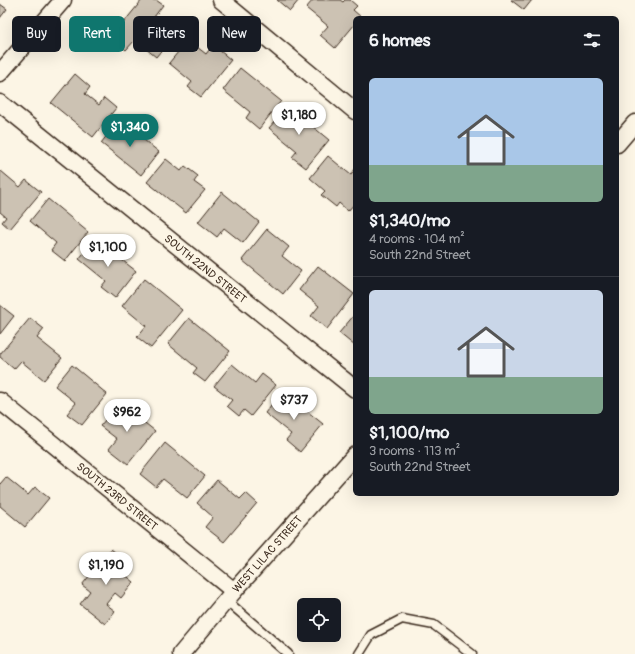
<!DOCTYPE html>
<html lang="en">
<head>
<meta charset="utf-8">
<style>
	body { margin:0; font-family:Pangolin,sans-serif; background:#20242c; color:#f1f3f6; height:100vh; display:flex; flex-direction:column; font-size:15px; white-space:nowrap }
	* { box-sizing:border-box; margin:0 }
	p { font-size:13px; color:#9ea1a6 }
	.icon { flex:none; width:22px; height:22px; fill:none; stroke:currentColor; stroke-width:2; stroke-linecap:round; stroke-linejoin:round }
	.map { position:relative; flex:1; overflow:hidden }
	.drawer { position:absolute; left:353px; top:16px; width:266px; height:480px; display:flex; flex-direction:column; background:#171b24; border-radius:6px; box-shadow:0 4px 16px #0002 }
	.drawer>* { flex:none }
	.top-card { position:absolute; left:12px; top:16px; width:281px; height:36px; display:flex; gap:8px }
	.buttons { position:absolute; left:297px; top:598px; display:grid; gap:8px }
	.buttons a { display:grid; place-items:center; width:44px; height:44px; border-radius:6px; background:#171b24; box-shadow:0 4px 16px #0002; font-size:20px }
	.price { position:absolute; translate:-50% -34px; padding:0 9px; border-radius:14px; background:#fff; color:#222; font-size:13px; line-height:26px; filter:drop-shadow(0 1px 2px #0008) }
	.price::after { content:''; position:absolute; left:50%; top:24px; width:12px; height:9px; margin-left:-6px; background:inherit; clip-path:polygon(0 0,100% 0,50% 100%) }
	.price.active { background:#0f766e; color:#fff }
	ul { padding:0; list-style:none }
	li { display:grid; align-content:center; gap:8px; height:212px; padding:0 16px }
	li+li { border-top:1px solid #363941 }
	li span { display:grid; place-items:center; height:124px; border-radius:6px; color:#555 }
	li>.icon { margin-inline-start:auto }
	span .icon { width:72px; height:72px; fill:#fffc; stroke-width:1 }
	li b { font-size:17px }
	h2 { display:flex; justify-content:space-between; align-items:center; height:48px; padding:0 16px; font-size:17px }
	.pill { padding:0 14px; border-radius:6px; background:#171b24; box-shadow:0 4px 16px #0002; font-size:14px; line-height:36px }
	.pill.active { background:#0f766e; color:#fff }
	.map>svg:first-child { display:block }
	.building { fill:#ccc2b3; stroke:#3b2a1e }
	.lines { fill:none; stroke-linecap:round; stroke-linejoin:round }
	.service-casing { stroke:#3b2a1e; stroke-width:11 }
	.minor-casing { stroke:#3b2a1e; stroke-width:19 }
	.service { stroke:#fcf5e5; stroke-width:8 }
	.minor { stroke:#fcf5e5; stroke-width:16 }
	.labels { text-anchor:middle; stroke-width:3; stroke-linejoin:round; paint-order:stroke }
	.street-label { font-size:11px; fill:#3b2a1e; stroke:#fcf5e5 }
</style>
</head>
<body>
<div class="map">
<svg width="635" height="654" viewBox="0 0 635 654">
	<rect width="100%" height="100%" fill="#fcf5e5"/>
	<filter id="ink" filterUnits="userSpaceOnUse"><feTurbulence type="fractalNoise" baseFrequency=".025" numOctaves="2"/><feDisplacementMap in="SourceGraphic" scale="8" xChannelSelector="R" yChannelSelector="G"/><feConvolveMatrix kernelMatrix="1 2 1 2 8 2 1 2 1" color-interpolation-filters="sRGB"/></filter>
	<g filter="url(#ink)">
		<g class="building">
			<polygon points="142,0 156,0 163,5 154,17 175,34 156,57 135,40 126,50 111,38"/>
			<polygon points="277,0 299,0 290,11"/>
			<polygon points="313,0 340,0 343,2 345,0 350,0 357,6 353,10 361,17 360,18 355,18 355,24 335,48 320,35 328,26 306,8"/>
			<polygon points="511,0 532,0 524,10"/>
			<polygon points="0,4 7,9 0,18"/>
			<polygon points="188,40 206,54 213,45 231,60 201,97 188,87 192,82 169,63"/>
			<polygon points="240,68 281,101 259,129 246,118 250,112 223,90"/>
			<polygon points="75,74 90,87 85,94 99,105 104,98 116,108 93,137 51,103"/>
			<polygon points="288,106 329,140 306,168 292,157 297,151 269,128"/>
			<polygon points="119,120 159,152 141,175 101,143"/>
			<polygon points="328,156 351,175 355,169 355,203 348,211 339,203 336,207 321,195 325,191 310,178"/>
			<polygon points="166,159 181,171 185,166 198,176 194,182 205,190 186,213 147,182"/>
			<polygon points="1,171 20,187 26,180 41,192 10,229 2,222 6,217 0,212 0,173"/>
			<polygon points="222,192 259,222 243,243 224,228 217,237 198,222"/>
			<polygon points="48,199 88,232 65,261 51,250 56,243 30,221"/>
			<polygon points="267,229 289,247 282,256 301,271 283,294 242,260"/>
			<polygon points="95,239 136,271 115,298 101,287 106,281 79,259"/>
			<polygon points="318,266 354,294 327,329 311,316 319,306 299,290"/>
			<polygon points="144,279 182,310 151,348 137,337 146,326 122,306"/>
			<polygon points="0,305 14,316 0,334"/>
			<polygon points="355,314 355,346 339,333"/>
			<polygon points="30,318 44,329 37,338 62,358 44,380 21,361 14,369 0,357 0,354"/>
			<polygon points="189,318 230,351 205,382 193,373 197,368 168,344"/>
			<polygon points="232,364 255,383 262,374 276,385 251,416 244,410 239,416 227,406 232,400 214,386"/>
			<polygon points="72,365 107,394 82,425 67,414 76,403 55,386"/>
			<polygon points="282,391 323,424 300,452 286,440 291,434 265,413"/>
			<polygon points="120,403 155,431 128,464 109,449 117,439 100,426"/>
			<polygon points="165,443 205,476 187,498 163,479 156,487 140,474"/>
			<polygon points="6,477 28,495 35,487 49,498 25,527 0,506 0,484"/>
			<polygon points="217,480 240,499 246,493 257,503 224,542 205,527 213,517 197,503"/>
			<polygon points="111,549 130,564 123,573 134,582 121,598 115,593 106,604 115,611 105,624 80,604 90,591 82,585"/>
		</g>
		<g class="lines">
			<g class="service-casing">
				<g id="service">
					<polyline points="226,600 288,654"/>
					<polyline points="359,654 371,635 402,619 434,625 472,654"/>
				</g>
			</g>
			<g class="minor-casing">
				<g id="minor">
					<polyline points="221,0 355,111"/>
					<polyline points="0,73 63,0"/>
					<path id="s1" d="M 0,103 L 355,389"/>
					<polyline points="617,144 635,123"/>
					<path id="s2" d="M 0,401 L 234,591"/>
					<path id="s3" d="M 181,654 L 234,591 L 355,455"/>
				</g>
			</g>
			<use href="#service" class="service"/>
			<use href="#minor" class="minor"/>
		</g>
	</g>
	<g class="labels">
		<g class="street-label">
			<text dy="4" stroke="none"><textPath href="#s1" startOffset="264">SOUTH 22ND STREET</textPath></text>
			<text dy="4" stroke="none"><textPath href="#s2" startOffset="151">SOUTH 23RD STREET</textPath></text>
			<text dy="4" stroke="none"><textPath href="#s3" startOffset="132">WEST LILAC STREET</textPath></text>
		</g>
	</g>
</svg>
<div class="buttons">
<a><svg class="icon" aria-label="locate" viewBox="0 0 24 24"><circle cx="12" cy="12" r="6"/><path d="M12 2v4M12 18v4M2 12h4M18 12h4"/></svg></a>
</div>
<b class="price" style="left:299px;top:136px">$1,180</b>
<b class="price active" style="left:130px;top:148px">$1,340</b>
<b class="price" style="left:108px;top:268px">$1,100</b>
<b class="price" style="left:294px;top:421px">$737</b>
<b class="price" style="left:127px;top:433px">$962</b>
<b class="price" style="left:106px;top:586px">$1,190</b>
<div class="top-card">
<a class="pill">Buy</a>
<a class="pill active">Rent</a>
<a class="pill">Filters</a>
<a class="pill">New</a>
</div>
<section class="drawer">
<h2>6 homes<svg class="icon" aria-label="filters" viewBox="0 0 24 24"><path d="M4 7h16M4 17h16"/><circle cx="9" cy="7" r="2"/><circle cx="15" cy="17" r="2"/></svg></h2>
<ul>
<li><span style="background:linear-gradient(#a9c7e8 70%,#7fa58c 0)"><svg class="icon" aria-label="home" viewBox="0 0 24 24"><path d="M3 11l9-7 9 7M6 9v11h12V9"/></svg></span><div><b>$1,340/mo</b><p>4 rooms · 104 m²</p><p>South 22nd Street</p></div></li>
<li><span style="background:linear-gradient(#c9d6e8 70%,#7fa58c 0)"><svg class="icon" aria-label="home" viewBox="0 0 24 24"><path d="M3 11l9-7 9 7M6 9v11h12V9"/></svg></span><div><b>$1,100/mo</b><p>3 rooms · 113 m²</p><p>South 22nd Street</p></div></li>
</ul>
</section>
</div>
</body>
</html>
